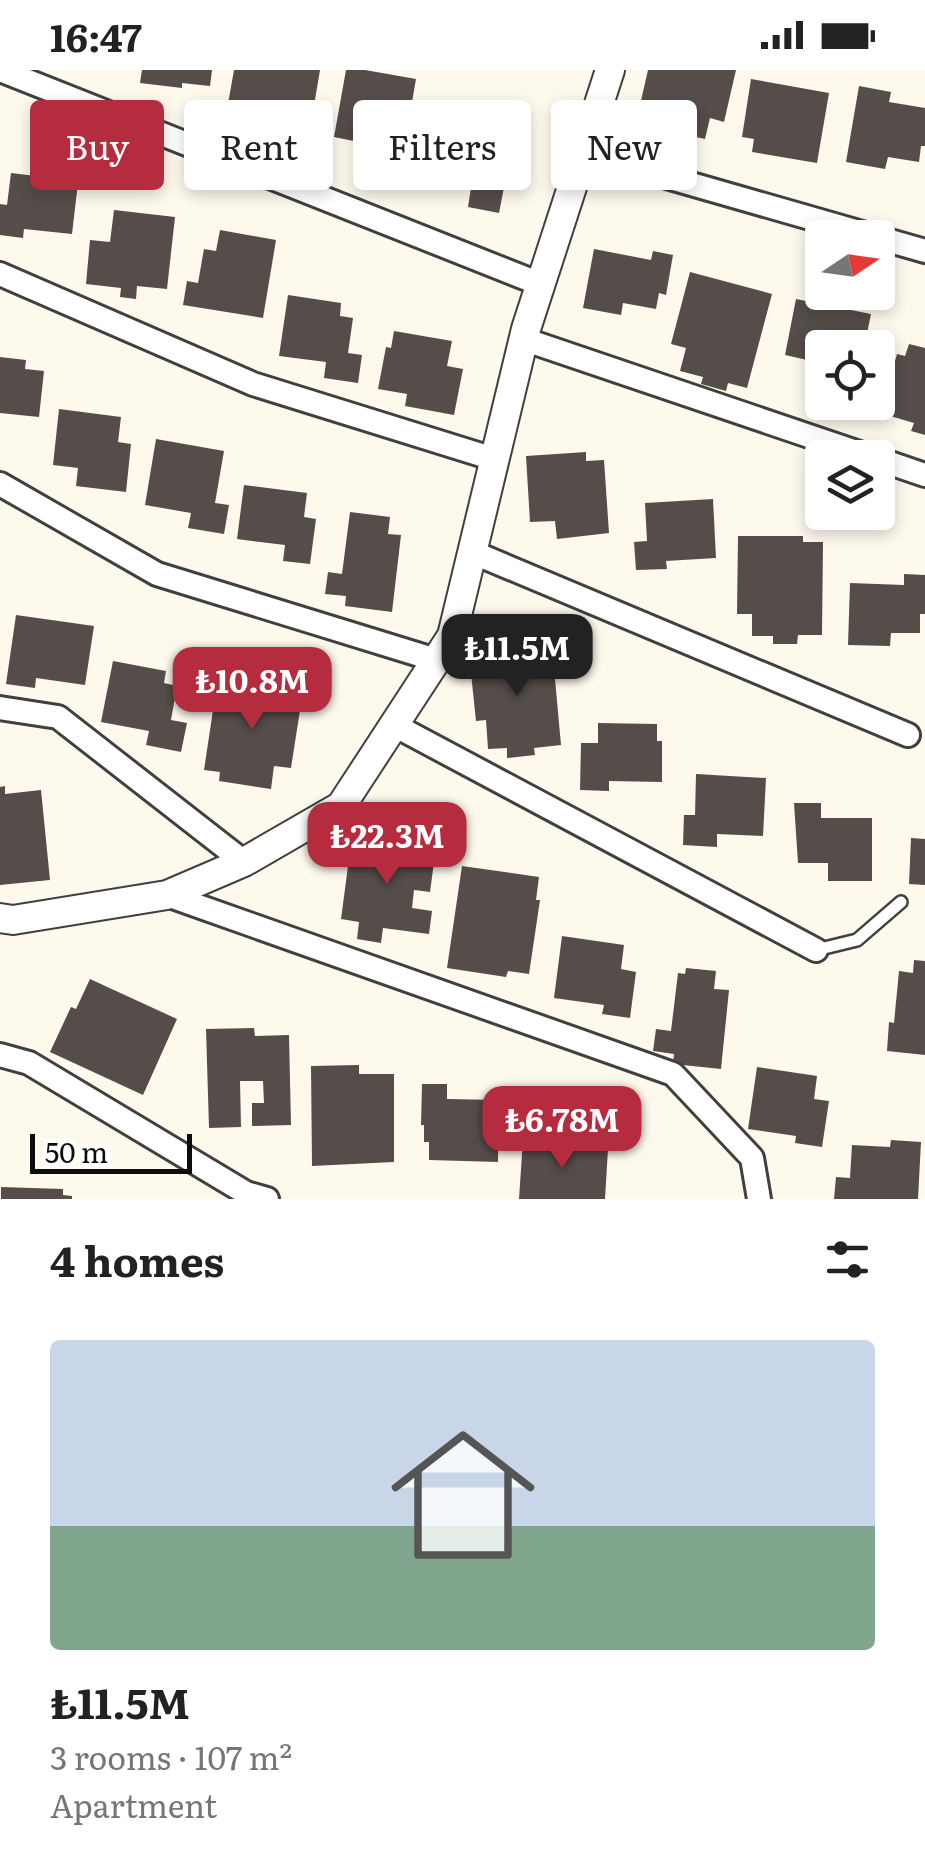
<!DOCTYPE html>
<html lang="en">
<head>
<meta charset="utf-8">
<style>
	body { margin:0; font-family:Literata,serif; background:#f6f6f6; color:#222; height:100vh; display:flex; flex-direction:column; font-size:38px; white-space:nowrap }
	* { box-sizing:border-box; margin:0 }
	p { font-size:32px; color:#767676 }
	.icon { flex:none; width:55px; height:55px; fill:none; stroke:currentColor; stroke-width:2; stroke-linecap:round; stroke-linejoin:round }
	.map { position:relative; height:1129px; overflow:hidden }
	.panel { display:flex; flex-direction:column; background:#fff; flex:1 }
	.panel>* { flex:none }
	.guide { position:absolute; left:30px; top:30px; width:865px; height:90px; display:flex; gap:20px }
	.needle { width:65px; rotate:77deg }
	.fabs { position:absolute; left:805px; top:150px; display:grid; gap:20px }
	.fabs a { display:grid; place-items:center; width:90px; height:90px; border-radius:10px; background:#fff; box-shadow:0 5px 15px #0003; font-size:50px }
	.scale { position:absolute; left:30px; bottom:25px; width:162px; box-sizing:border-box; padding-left:10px; border:5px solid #0d0d0d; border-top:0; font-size:28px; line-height:35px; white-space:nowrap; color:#0d0d0d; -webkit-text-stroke:8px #fff; paint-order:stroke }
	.price { position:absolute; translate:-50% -85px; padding:0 22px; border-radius:20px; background:#b52c3e; color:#fff; font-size:32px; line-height:65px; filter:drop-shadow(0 2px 5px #0008) }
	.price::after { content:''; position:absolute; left:50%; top:60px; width:30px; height:22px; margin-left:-15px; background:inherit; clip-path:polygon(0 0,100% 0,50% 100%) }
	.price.active { background:#222; color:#fff }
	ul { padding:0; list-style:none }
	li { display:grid; align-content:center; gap:20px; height:530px; padding:0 50px }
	li span { display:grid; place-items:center; height:310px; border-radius:10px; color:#555 }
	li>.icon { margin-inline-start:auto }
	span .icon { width:180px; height:180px; fill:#fffc; stroke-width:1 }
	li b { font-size:42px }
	h2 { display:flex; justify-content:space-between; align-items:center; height:120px; padding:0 50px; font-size:42px }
	.chip { padding:0 35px; border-radius:10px; background:#fff; box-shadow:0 5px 15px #0003; font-size:35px; line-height:90px }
	.chip.active { background:#b52c3e; color:#fff }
	.status { display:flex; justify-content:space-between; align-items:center; height:70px; padding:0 50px; background:#fff; direction:ltr }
	.status svg { height:28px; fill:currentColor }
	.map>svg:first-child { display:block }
	.building { fill:#554d4a }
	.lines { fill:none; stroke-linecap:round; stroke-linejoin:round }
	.service-casing { stroke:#404040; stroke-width:16 }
	.minor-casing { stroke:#404040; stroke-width:28 }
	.tertiary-casing { stroke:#404040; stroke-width:32 }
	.service { stroke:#fff; stroke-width:11 }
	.minor { stroke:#fff; stroke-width:22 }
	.tertiary { stroke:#fff; stroke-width:28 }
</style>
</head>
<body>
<div class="status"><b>16:47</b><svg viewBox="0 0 49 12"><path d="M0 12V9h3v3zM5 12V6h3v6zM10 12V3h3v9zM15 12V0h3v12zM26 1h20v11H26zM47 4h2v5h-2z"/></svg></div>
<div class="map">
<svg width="925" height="1129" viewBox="0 0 925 1129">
	<rect width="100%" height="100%" fill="#fef9ed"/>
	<g class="building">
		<polygon points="142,0 212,0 210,16 182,13 182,18 140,13"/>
		<polygon points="234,0 320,0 308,71 288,67 288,72 238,63 241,48 226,45"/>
		<polygon points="346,0 365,0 416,9 406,67 420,69 415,96 380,89 383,77 334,67"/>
		<polygon points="648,0 736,0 724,52 710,48 705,69 678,63 677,68 651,62 654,52 637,48"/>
		<polygon points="751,9 829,23 817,93 752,82 754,69 742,67"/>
		<polygon points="859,16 891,22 889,32 925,38 925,76 921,76 919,92 888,87 885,99 846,92"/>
		<polygon points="470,48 530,59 521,110 506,107 499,143 468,137 473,105 440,99 448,52 469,56"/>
		<polygon points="50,100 79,104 72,164 24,159 23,168 0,165 0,134 7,135 11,103 36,106 35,114 48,116"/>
		<polygon points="114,140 175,147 167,219 137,216 136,229 120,227 121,218 86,214 90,170 110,172"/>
		<polygon points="220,160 276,170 263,248 183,235 187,211 198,213 204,179 216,181"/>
		<polygon points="594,179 651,190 653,181 673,185 666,225 659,223 656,239 623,233 621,245 583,238"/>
		<polygon points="690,202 772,224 747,318 728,313 726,321 701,314 703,307 680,301 686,278 671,274"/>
		<polygon points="288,225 341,233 340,246 353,248 348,283 362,285 358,313 324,308 326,292 279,286"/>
		<polygon points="796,229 871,244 864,278 822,278 822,314 812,311 816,292 785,285"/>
		<polygon points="394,261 452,271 447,296 463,299 454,345 405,336 407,324 378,319 386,277 391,278"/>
		<polygon points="909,274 925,278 925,365 911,361 914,353 880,343 897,284 905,286"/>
		<polygon points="0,287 26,290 25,299 44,301 39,347 0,343"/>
		<polygon points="59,339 121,347 118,372 131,374 126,422 76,416 78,398 53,395"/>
		<polygon points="156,369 224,381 215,433 229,435 224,464 188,458 191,443 145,435"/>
		<polygon points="586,382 586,391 604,390 609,463 557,469 555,451 530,452 526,386"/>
		<polygon points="244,415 307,423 304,447 316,449 310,494 283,491 285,475 237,469"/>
		<polygon points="713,429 716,488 666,491 667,499 636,500 634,472 647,471 645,433"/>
		<polygon points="350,442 390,447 388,464 401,465 392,542 345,536 346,526 325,524 328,502 342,504"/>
		<polygon points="738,466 803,466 803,472 823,472 822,565 798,565 797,574 773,574 773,566 752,566 752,544 737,544"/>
		<polygon points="904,504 925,505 925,544 920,544 920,563 891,563 890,576 848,575 850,513 904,515"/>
		<polygon points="16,545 94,556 85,615 36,608 35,618 6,614"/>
		<polygon points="552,576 561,675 534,678 535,685 507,688 507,678 488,679 486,650 476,651 469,584"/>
		<polygon points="113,591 166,601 164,613 177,616 171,650 187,653 181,682 146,675 149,661 101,652"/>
		<polygon points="218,607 303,621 291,698 274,696 271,719 219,711 220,702 204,700"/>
		<polygon points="598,653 657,654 657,671 662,671 662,712 609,711 609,721 580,720 581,673 598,673"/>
		<polygon points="696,704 766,708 763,766 717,764 717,777 683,775 684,745 695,745"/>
		<polygon points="5,716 5,724 41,720 50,810 0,815 0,717"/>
		<polygon points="794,733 821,733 821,748 872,748 872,811 828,811 828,793 798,793"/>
		<polygon points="352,766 436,777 430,822 414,820 412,838 432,841 429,864 383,858 381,873 357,869 359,852 341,849"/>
		<polygon points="911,768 925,769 925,815 909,814"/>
		<polygon points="462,796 539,807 536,830 540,830 529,904 508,901 506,907 447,898"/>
		<polygon points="562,866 624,875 621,899 636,902 630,948 602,944 604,935 554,928"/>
		<polygon points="914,890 925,891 925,985 887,981 889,952 894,953 899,901 913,903"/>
		<polygon points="686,898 716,901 714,919 729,920 721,999 673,994 674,984 653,981 656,959 671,961 678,903 685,904"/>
		<polygon points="90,909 177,949 143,1025 50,982 71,937 76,939"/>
		<polygon points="254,958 255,966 289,965 291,1055 252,1056 252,1033 264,1033 263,1011 240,1011 241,1057 209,1058 206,959"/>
		<polygon points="359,995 359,1004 394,1004 394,1092 312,1096 311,996"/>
		<polygon points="757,997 817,1006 814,1029 829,1031 822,1077 795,1073 796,1066 748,1059"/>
		<polygon points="422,1014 447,1014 447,1029 499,1030 498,1092 429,1090 429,1072 424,1072 424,1055 421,1055"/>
		<polygon points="523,1069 587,1073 587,1077 608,1079 605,1129 519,1129"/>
		<polygon points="891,1070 921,1072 918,1129 834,1129 836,1107 850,1108 852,1075 890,1077"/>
		<polygon points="1,1117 63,1119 63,1125 72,1126 72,1129 1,1129"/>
	</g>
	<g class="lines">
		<g class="service-casing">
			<polyline id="service" points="816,880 857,870 901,832"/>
		</g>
		<g class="minor-casing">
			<g id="minor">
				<polyline points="0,0 540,214"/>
				<polyline points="583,83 925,181"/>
				<polyline points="0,204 253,314 494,389"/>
				<polyline points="523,269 874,388"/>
				<polyline points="878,389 925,405"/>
				<polyline points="0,414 157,504 436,590"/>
				<polyline points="472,482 908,665"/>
				<polyline points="0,638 58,647 244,792"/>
				<polyline points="394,655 816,880"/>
				<polyline points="167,825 673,1004 752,1088 759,1129"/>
				<polyline points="0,985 29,993 246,1123 267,1129"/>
			</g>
		</g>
		<g class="tertiary-casing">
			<polyline id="tertiary" points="0,848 13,850 167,825 244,792 341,736 452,566 526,259 610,0"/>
		</g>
		<use href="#service" class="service"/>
		<use href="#minor" class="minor"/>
		<use href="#tertiary" class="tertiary"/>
	</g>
</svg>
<div class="fabs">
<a><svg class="needle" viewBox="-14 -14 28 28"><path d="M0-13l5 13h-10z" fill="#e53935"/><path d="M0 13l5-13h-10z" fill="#767676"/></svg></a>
<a><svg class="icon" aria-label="locate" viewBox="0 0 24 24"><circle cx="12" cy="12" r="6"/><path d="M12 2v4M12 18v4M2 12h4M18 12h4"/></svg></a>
<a><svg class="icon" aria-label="layers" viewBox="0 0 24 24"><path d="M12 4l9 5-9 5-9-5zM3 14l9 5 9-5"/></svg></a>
</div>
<div class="scale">50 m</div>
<b class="price active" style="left:517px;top:629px">₺11.5M</b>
<b class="price" style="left:252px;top:662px">₺10.8M</b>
<b class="price" style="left:387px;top:817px">₺22.3M</b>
<b class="price" style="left:562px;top:1101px">₺6.78M</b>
<div class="guide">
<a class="chip active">Buy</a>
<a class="chip">Rent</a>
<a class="chip">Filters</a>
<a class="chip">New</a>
</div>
</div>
<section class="panel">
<h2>4 homes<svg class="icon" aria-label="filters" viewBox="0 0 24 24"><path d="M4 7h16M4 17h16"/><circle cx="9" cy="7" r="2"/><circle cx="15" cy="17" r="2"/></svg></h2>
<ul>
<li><span style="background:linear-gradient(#c9d6e8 60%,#7fa58c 0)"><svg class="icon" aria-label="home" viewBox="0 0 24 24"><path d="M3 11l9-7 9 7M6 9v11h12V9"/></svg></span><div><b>₺11.5M</b><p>3 rooms · 107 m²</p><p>Apartment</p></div></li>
</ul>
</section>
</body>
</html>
